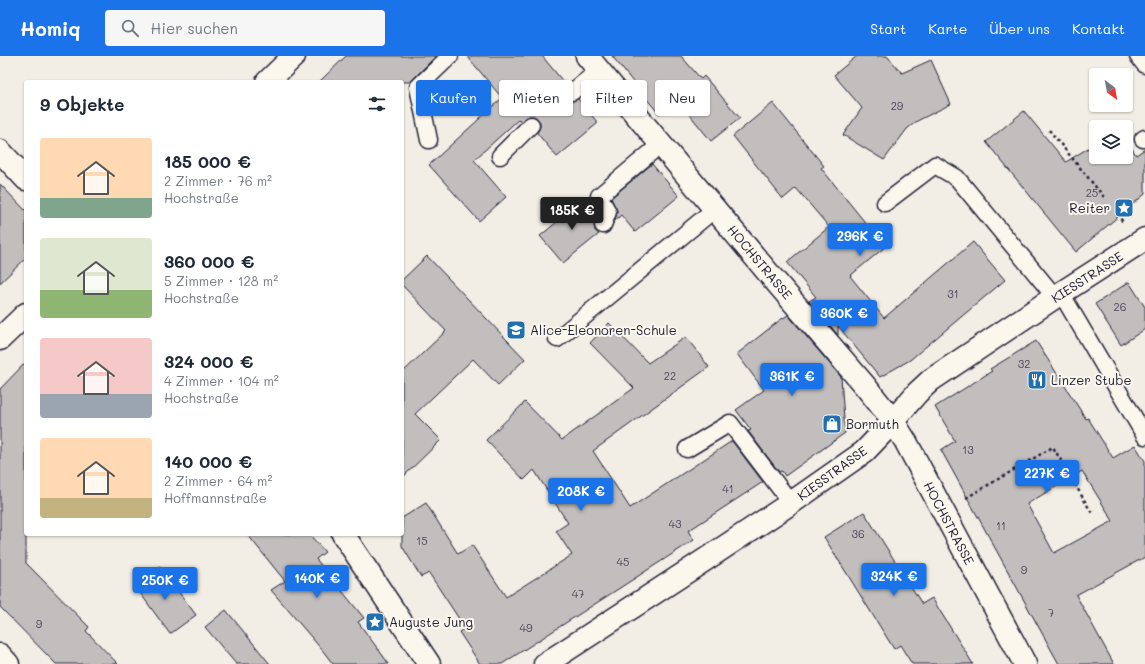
<!DOCTYPE html>
<html lang="de">
<head>
<meta charset="utf-8">
<style>
	body { margin:0; font-family:Mali,sans-serif; background:#f6f6f7; color:#1f2937; height:100vh; display:flex; flex-direction:column; font-size:15px; white-space:nowrap }
	* { box-sizing:border-box; margin:0 }
	p { font-size:13px; color:#747a83 }
	.icon { flex:none; width:22px; height:22px; fill:none; stroke:currentColor; stroke-width:2; stroke-linecap:round; stroke-linejoin:round }
	.map { position:relative; flex:1; overflow:hidden }
	.sheet { position:absolute; left:24px; top:24px; width:380px; height:456px; display:flex; flex-direction:column; background:#fff; border-radius:4px; box-shadow:0 1px 3px #0004 }
	.sheet>* { flex:none }
	.top-card { position:absolute; left:416px; top:24px; width:380px; height:36px; display:flex; gap:8px }
	.needle { width:26px; rotate:148deg }
	.fabs { position:absolute; left:1089px; top:12px; display:grid; gap:8px }
	.fabs a { display:grid; place-items:center; width:44px; height:44px; border-radius:4px; background:#fff; box-shadow:0 1px 3px #0004; font-size:20px }
	.price { position:absolute; translate:-50% -34px; padding:0 9px; border-radius:4px; background:#1a73e8; color:#fff; font-size:13px; line-height:26px; filter:drop-shadow(0 1px 2px #0008) }
	.price::after { content:''; position:absolute; left:50%; top:24px; width:12px; height:9px; margin-left:-6px; background:inherit; clip-path:polygon(0 0,100% 0,50% 100%) }
	.price.active { background:#222; color:#fff }
	ul { padding:0; list-style:none }
	li { display:flex; align-items:center; gap:12px; height:100px; padding:0 16px }
	li span { display:grid; place-items:center; flex:none; width:112px; height:80px; border-radius:4px; color:#555 }
	li>.icon { margin-inline-start:auto }
	span .icon { width:48px; height:48px; fill:#fffc; stroke-width:1 }
	li b { font-size:17px }
	h2 { display:flex; justify-content:space-between; align-items:center; height:48px; padding:0 16px; font-size:17px }
	.tag { padding:0 14px; border-radius:4px; background:#fff; box-shadow:0 1px 3px #0004; font-size:14px; line-height:36px }
	.tag.active { background:#1a73e8; color:#fff }
	header { display:flex; align-items:center; gap:24px; box-sizing:border-box; height:56px; padding:0 20px; background:#1a73e8; color:#fff }
	header strong { font-size:19px }
	nav { display:flex; gap:22px; margin-inline-start:auto; font-size:14px }
	.search { width:280px; height:36px; background:#f6f6f7; display:flex; align-items:center; gap:10px; box-sizing:border-box; padding:0 14px; border-radius:4px; color:#747a83; font-size:15px }
	.map>svg:first-child { display:block }
	.building { fill:#c2bebe; stroke:#22223b; fill-rule:evenodd }
	.lines { fill:none; stroke-linecap:round; stroke-linejoin:round }
	.service-casing { stroke:#22223b; stroke-width:19 }
	.minor-casing { stroke:#22223b; stroke-width:25 }
	.secondary-casing { stroke:#22223b; stroke-width:25 }
	.path { stroke:#22223b; stroke-width:2.5; stroke-dasharray:3 3; stroke-linecap:butt }
	.service { stroke:#fbf7ec; stroke-width:16 }
	.minor { stroke:#fbf7ec; stroke-width:22 }
	.secondary { stroke:#fbf7ec; stroke-width:22 }
	.labels { text-anchor:middle; stroke-width:4; stroke-linejoin:round; paint-order:stroke }
	.number-label { font-size:11px; fill:#4a495c }
	.poi-label { font-size:13px; fill:#22223b; stroke:#fbf7ec; text-anchor:start }
	.street-label { font-size:13px; fill:#22223b; stroke:#fbf7ec }
</style>
</head>
<body>
<header>
<strong>Homiq</strong>
<div class="search"><svg class="icon" aria-label="search" viewBox="0 0 24 24"><circle cx="10" cy="10" r="6"/><path d="M15 15l6 6"/></svg>Hier suchen</div>
<nav><a>Start</a><a>Karte</a><a>Über uns</a><a>Kontakt</a></nav>
</header>
<div class="map">
<svg width="1145" height="608" viewBox="0 0 1145 608">
	<rect width="100%" height="100%" fill="#f2eee5"/>
	<filter id="ink" filterUnits="userSpaceOnUse"><feTurbulence type="fractalNoise" baseFrequency=".025" numOctaves="2"/><feDisplacementMap in="SourceGraphic" scale="8" xChannelSelector="R" yChannelSelector="G"/><feConvolveMatrix kernelMatrix="1 2 1 2 8 2 1 2 1" color-interpolation-filters="sRGB"/></filter>
	<g filter="url(#ink)">
		<g class="building">
			<polygon points="346,0 436,0 410,26 319,26"/>
			<polygon points="467,0 542,0 566,29 563,33 563,37 565,42 569,45 573,45 578,43 598,67 557,101 537,77 540,71 540,66 537,62 534,60 529,60 521,66 519,63 474,104 506,141 479,165 429,109 502,42"/>
			<polygon points="612,0 681,0 701,23 704,20 740,62 711,85 677,43 659,58"/>
			<polygon points="857,0 887,0 902,17 931,4 951,48 917,65 907,73 884,104 843,79 862,52 834,19"/>
			<polygon points="773,47 824,110 821,112 885,191 850,220 884,262 973,186 1005,224 910,304 880,321 838,270 838,279 809,245 816,241 787,206 829,171 796,132 783,143 733,80"/>
			<polygon points="1024,55 1066,106 1096,87 1096,101 1126,101 1126,83 1136,99 1145,93 1145,138 1076,196 986,86"/>
			<polygon points="652,108 679,140 635,176 621,159 615,165 617,155 611,142"/>
			<polygon points="0,128 26,155 26,202 0,227"/>
			<polygon points="587,141 598,157 594,170 595,175 599,178 563,207 540,180"/>
			<polygon points="427,200 525,303 498,329 473,303 415,358 441,384 402,422 402,317 446,275 402,229 402,224"/>
			<polygon points="1129,226 1145,251 1145,273 1121,289 1095,248"/>
			<polygon points="788,259 841,321 845,377 785,420 782,415 779,416 748,375 751,374 736,354 764,334 737,298 780,264"/>
			<polygon points="609,267 648,307 686,281 709,311 593,395 630,452 732,385 763,426 688,475 694,484 502,608 480,608 459,576 465,572 429,517 421,521 402,490 402,462 426,447 458,498 472,489 506,541 572,499 556,475 568,467 534,414 524,424 486,384 525,346 562,384 634,332 590,287"/>
			<path d="M 1036,285 L 1086,363 L 1088,362 L 1113,402 L 1135,389 L 1145,405 L 1145,501 L 1076,539 L 1114,608 L 1059,608 L 941,394 L 955,385 L 935,351 L 992,315 L 990,313 ZM 1082,415 L 1113,465 L 1054,497 L 1027,448 Z"/>
			<polygon points="26,306 26,507 89,571 86,575 118,608 56,608 0,551 0,333"/>
			<polygon points="864,456 922,548 932,542 973,608 912,608 900,589 894,593 824,481"/>
			<polygon points="247,478 309,478 325,496 316,503 364,562 358,566 389,608 333,608 323,595 271,534 285,525"/>
			<polygon points="160,511 196,559 170,578 135,530"/>
			<polygon points="226,554 270,608 236,608 205,571"/>
		</g>
		<g class="lines">
			<g class="service-casing">
				<g id="service">
					<polyline points="1138,0 1145,9"/>
					<polyline points="572,36 599,14"/>
					<polyline points="1143,83 1145,82"/>
					<polyline points="429,84 418,31 450,0"/>
					<polyline points="500,100 531,69"/>
					<polyline points="885,147 935,109 957,122 1055,241"/>
					<polyline points="603,169 608,156 599,140 661,88"/>
					<polyline points="1061,237 1145,380"/>
					<polyline points="557,283 715,153"/>
					<polyline points="687,393 730,367 791,447"/>
				</g>
			</g>
			<g class="minor-casing">
				<g id="minor">
					<polyline points="587,0 770,219 866,331 893,365 906,386 1025,608"/>
					<polyline points="0,95 26,123"/>
					<polyline points="343,478 429,608"/>
					<polyline points="0,599 8,608"/>
					<polyline points="545,608 688,515 791,447 864,396 885,374 917,337 931,324 1055,241 1145,183"/>
				</g>
			</g>
			<g class="secondary-casing">
				<g id="secondary">
					<polyline points="267,26 294,0"/>
					<polyline points="0,283 26,258"/>
				</g>
			</g>
			<g class="path">
				<polyline points="1049,74 1104,141"/>
				<polyline points="1117,158 1123,166"/>
				<polyline points="966,442 1053,391 1093,459"/>
			</g>
			<use href="#service" class="service"/>
			<use href="#minor" class="minor"/>
			<use href="#secondary" class="secondary"/>
		</g>
	</g>
	<defs>
		<g id="sight-square" transform="scale(1)"><rect x="-9" y="-9" width="18" height="18" rx="4" fill="#1f6fb2" stroke="#fbf7ec"/><path d="M0-6L1.8-2.2L6-1.7L2.9 1.2L3.7 5.4L0 3.3L-3.7 5.4L-2.9 1.2L-6-1.7L-1.8-2.2Z" fill="#fff"/></g>
		<g id="school-square" transform="scale(1)"><rect x="-9" y="-9" width="18" height="18" rx="4" fill="#1f6fb2" stroke="#fbf7ec"/><path d="M0-5L7-2L0 1L-7-2ZM-4 1L0 2.5L4 1V4Q0 6-4 4Z" fill="#fff"/></g>
		<g id="restaurant-square" transform="scale(1)"><rect x="-9" y="-9" width="18" height="18" rx="4" fill="#1f6fb2" stroke="#fbf7ec"/><path d="M-5-6h1v4h1v-4h1v4h1v-4h1v5L-1.5 .5V6h-2V.5L-5-1ZM5-6V6H3V1.5H1.5Q1.5-4 5-6Z" fill="#fff"/></g>
		<g id="shop-square" transform="scale(1)"><rect x="-9" y="-9" width="18" height="18" rx="4" fill="#1f6fb2" stroke="#fbf7ec"/><path d="M-5-2.5h2.3a2.7 3.5 0 0 1 5.4 0H5L5.5 6h-11ZM-1.5-2.5h3a1.5 2.3 0 0 0-3 0Z" fill="#fff"/></g>
	</defs>
	<g fill-rule="evenodd">
		<use href="#sight-square" x="1124" y="152"/>
		<use href="#school-square" x="516" y="274"/>
		<use href="#restaurant-square" x="1037" y="324"/>
		<use href="#shop-square" x="832" y="368"/>
		<use href="#sight-square" x="375" y="566"/>
	</g>
	<g class="labels">
		<g class="number-label">
			<text x="897" y="54">29</text>
			<text x="1092" y="141">25</text>
			<text x="953" y="242">31</text>
			<text x="1120" y="255">26</text>
			<text x="1024" y="312">32</text>
			<text x="670" y="324">22</text>
			<text x="968" y="398">13</text>
			<text x="728" y="437">41</text>
			<text x="675" y="472">43</text>
			<text x="1001" y="474">11</text>
			<text x="858" y="482">36</text>
			<text x="422" y="489">15</text>
			<text x="623" y="510">45</text>
			<text x="1024" y="518">9</text>
			<text x="578" y="542">47</text>
			<text x="1051" y="561">7</text>
			<text x="39" y="572">9</text>
			<text x="526" y="576">49</text>
		</g>
		<g class="poi-label">
			<text x="1110" y="157" text-anchor="end">Reiter</text>
			<text x="530" y="279">Alice-Eleonoren-Schule</text>
			<text x="1051" y="329">Linzer Stube</text>
			<text x="846" y="373">Bormuth</text>
			<text x="389" y="571">Auguste Jung</text>
		</g>
		<g class="street-label">
			<text transform="translate(760 206) rotate(50)" y="5">HOCHSTRASSE</text>
			<text transform="translate(1087 221) rotate(-33)" y="5">KIESSTRASSE</text>
			<text transform="translate(832 417) rotate(-36)" y="5">KIESSTRASSE</text>
			<text transform="translate(949 467) rotate(62)" y="5">HOCHSTRASSE</text>
		</g>
	</g>
</svg>
<div class="fabs">
<a><svg class="needle" viewBox="-14 -14 28 28"><path d="M0-13l5 13h-10z" fill="#e53935"/><path d="M0 13l5-13h-10z" fill="#747a83"/></svg></a>
<a><svg class="icon" aria-label="layers" viewBox="0 0 24 24"><path d="M12 4l9 5-9 5-9-5zM3 14l9 5 9-5"/></svg></a>
</div>
<b class="price active" style="left:572px;top:175px">185K €</b>
<b class="price" style="left:860px;top:201px">296K €</b>
<b class="price" style="left:844px;top:278px">360K €</b>
<b class="price" style="left:792px;top:341px">361K €</b>
<b class="price" style="left:1047px;top:438px">227K €</b>
<b class="price" style="left:581px;top:456px">208K €</b>
<b class="price" style="left:894px;top:541px">324K €</b>
<b class="price" style="left:317px;top:543px">140K €</b>
<b class="price" style="left:165px;top:545px">250K €</b>
<div class="top-card">
<a class="tag active">Kaufen</a>
<a class="tag">Mieten</a>
<a class="tag">Filter</a>
<a class="tag">Neu</a>
</div>
<section class="sheet">
<h2>9 Objekte<svg class="icon" aria-label="filters" viewBox="0 0 24 24"><path d="M4 7h16M4 17h16"/><circle cx="9" cy="7" r="2"/><circle cx="15" cy="17" r="2"/></svg></h2>
<ul>
<li><span style="background:linear-gradient(#ffd9b3 75%,#7fa58c 0)"><svg class="icon" aria-label="home" viewBox="0 0 24 24"><path d="M3 11l9-7 9 7M6 9v11h12V9"/></svg></span><div><b>185 000 €</b><p>2 Zimmer · 76 m²</p><p>Hochstraße</p></div></li>
<li><span style="background:linear-gradient(#dfe7d0 65%,#8fb573 0)"><svg class="icon" aria-label="home" viewBox="0 0 24 24"><path d="M3 11l9-7 9 7M6 9v11h12V9"/></svg></span><div><b>360 000 €</b><p>5 Zimmer · 128 m²</p><p>Hochstraße</p></div></li>
<li><span style="background:linear-gradient(#f6c9c9 70%,#9aa5b1 0)"><svg class="icon" aria-label="home" viewBox="0 0 24 24"><path d="M3 11l9-7 9 7M6 9v11h12V9"/></svg></span><div><b>324 000 €</b><p>4 Zimmer · 104 m²</p><p>Hochstraße</p></div></li>
<li><span style="background:linear-gradient(#ffd9b3 75%,#c2b280 0)"><svg class="icon" aria-label="home" viewBox="0 0 24 24"><path d="M3 11l9-7 9 7M6 9v11h12V9"/></svg></span><div><b>140 000 €</b><p>2 Zimmer · 64 m²</p><p>Hoffmannstraße</p></div></li>
</ul>
</section>
</div>
</body>
</html>
